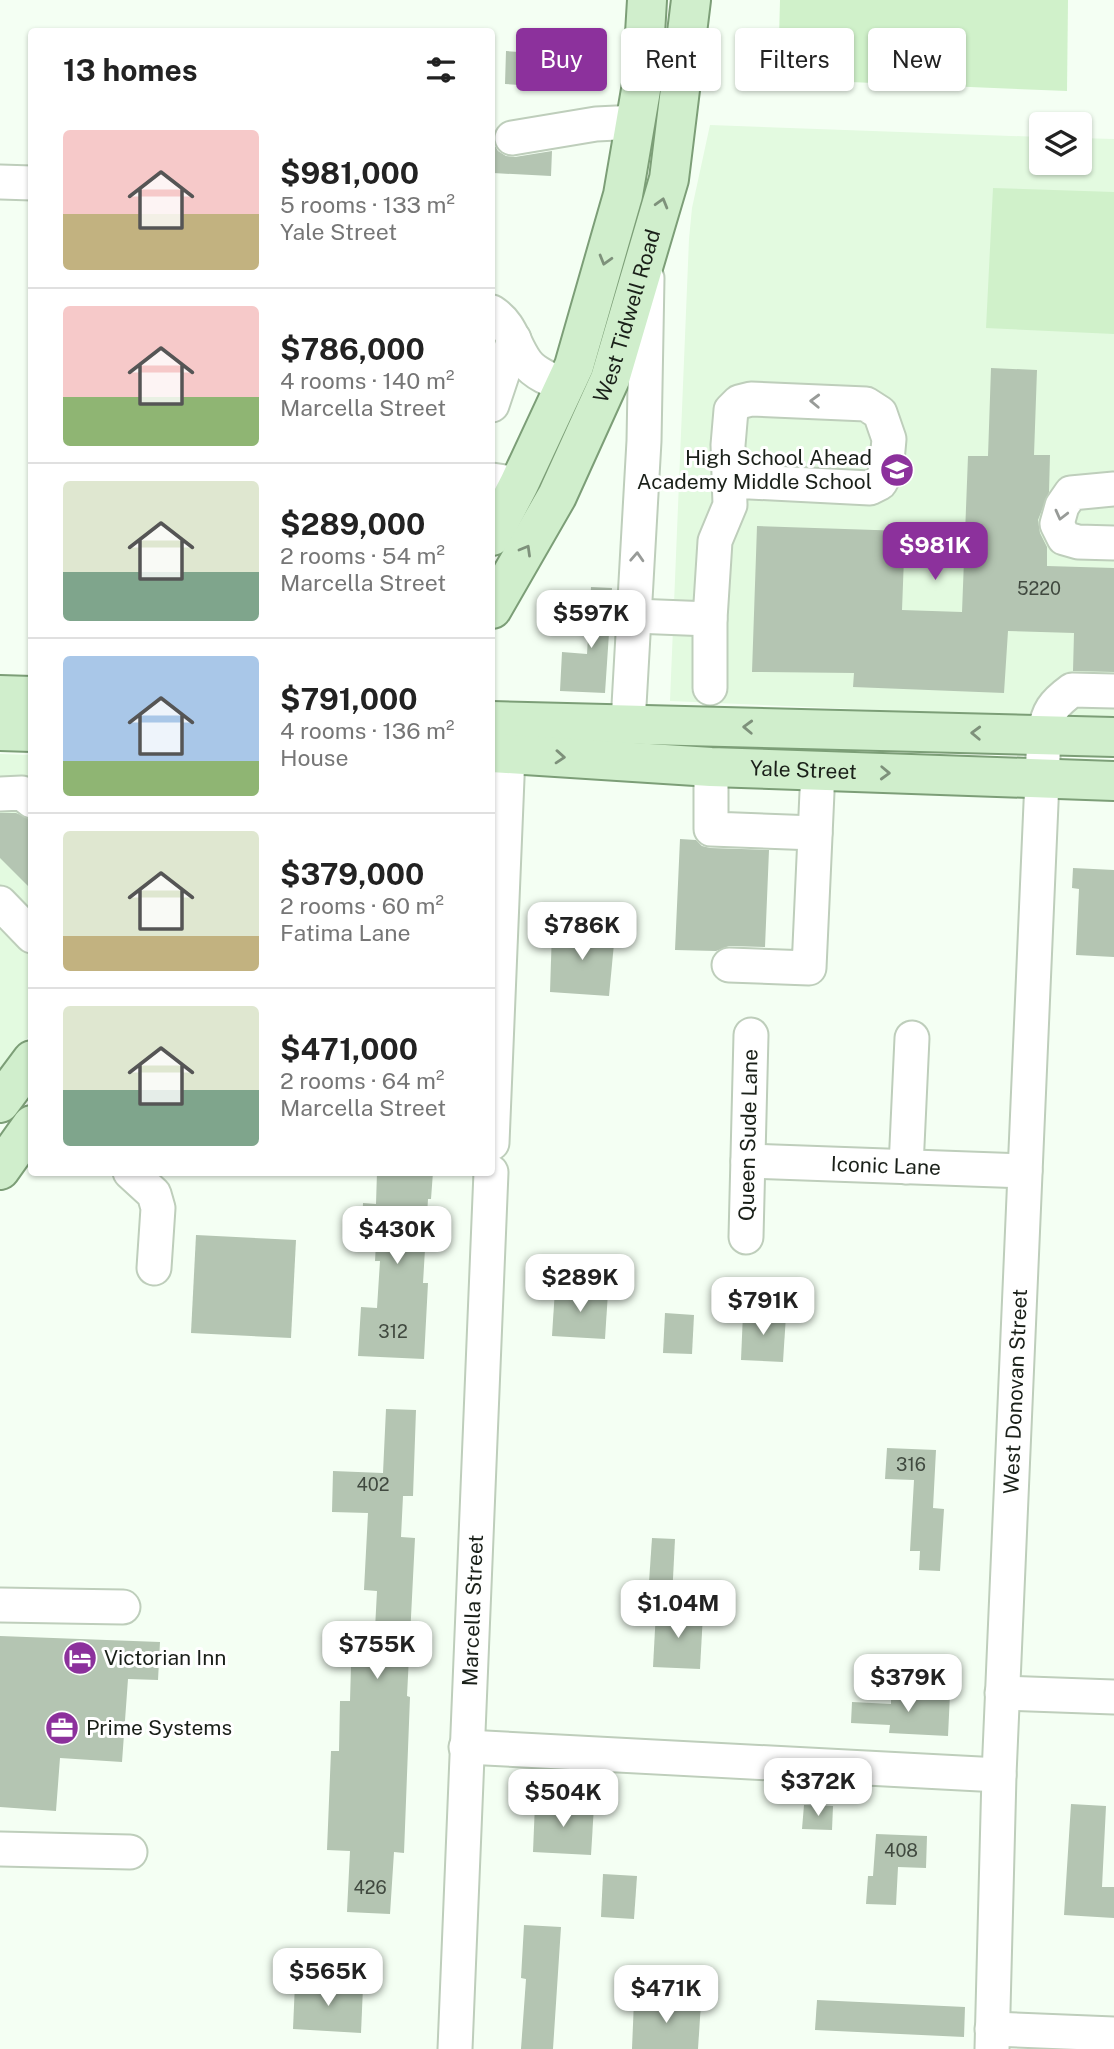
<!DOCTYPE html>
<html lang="en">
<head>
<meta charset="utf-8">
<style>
	body { margin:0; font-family:"Public Sans",sans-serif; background:#f6f6f6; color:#222; height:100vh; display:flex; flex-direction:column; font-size:26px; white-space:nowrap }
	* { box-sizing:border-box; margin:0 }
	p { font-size:23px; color:#767676 }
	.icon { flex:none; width:38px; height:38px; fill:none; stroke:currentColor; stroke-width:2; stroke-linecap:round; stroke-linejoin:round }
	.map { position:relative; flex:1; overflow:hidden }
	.panel { position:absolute; left:28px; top:28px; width:467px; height:1148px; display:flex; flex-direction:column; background:#fff; border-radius:7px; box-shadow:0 2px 5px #0004 }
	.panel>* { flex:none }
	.banner { position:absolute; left:516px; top:28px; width:492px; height:63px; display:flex; gap:14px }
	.fabs { position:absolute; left:1029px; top:112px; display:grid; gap:14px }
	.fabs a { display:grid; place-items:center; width:63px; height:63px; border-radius:7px; background:#fff; box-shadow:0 2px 5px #0004; font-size:35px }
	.price { position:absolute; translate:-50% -60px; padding:0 16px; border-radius:14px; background:#fff; color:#222; font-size:23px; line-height:46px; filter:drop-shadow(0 2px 4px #0008) }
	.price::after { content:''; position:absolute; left:50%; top:42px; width:21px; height:16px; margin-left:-10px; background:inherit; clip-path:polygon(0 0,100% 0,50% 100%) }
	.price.on { background:#8c319c; color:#fff }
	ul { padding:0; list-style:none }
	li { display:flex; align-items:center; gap:21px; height:175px; padding:0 35px }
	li+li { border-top:2px solid #e0e0e0 }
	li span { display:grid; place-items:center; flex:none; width:196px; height:140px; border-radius:7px; color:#555 }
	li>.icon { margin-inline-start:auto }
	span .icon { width:84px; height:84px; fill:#fffc; stroke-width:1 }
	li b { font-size:30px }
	h2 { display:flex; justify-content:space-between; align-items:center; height:84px; padding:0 35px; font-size:30px }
	.chip { padding:0 24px; border-radius:7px; background:#fff; box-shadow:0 2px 5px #0004; font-size:24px; line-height:63px }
	.chip.on { background:#8c319c; color:#fff }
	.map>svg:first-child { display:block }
	.built { fill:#e3fae0 }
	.grass { fill:#d0f1ca }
	.building { fill:#b4c5b2 }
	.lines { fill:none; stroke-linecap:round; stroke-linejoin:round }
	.minor-casing { stroke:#becebb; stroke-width:37 }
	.major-casing { stroke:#7c9e77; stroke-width:42 }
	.minor { stroke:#fff; stroke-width:33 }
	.major { stroke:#d0eecc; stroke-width:38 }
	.oneway { stroke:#7e917b }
	.oneway2 { stroke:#989b98 }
	.labels { text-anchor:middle; stroke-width:6; stroke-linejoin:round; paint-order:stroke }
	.number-label { font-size:18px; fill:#40493f }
	.street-label { font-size:21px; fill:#1a2019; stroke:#fff }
	.poi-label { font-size:21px; fill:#1a2019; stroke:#fff; text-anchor:start }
</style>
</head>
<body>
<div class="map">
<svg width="1114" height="2049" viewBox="0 0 1114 2049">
	<rect width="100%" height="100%" fill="#f4fff3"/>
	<g class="built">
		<polygon points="710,125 1041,137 1041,163 1080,163 1080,138 1114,139 1114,720 670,701 689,239 692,208"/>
		<polygon points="0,754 32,755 31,1034 0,1070"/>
	</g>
	<g class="grass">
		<polygon points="780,0 1068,0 1067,91 778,79"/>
		<polygon points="993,188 1114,192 1114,334 986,328"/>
	</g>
	<g class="building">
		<polygon points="535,30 555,31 552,87 505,84 506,51 533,53"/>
		<polygon points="494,144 498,151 506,156 515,157 552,151 551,176 493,173"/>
		<polygon points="991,368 1037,370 1034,455 1050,455 1049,492 1038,520 1040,533 1047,547 1047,566 1114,568 1114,672 1073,671 1074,633 1008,631 1004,693 853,687 854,673 752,672 757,526 905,531 902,610 962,612 968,456 988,456"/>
		<polygon points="591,587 612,588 605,693 560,691 562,652 587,654"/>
		<polygon points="0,813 16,813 32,820 32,890 0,858"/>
		<polygon points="680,839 696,840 702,846 710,848 769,850 765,947 729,946 716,951 675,950"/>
		<polygon points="1073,868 1114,870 1114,957 1076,955 1079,889 1072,888"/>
		<polygon points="552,930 615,933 609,996 550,992"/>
		<polygon points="377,1172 433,1172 431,1199 428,1199 423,1283 428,1283 424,1359 358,1356 361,1307 377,1308 380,1261 375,1261 376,1243 361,1242 363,1203 376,1204"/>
		<polygon points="196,1235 296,1240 291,1338 191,1333"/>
		<polygon points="555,1289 608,1292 605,1339 552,1336"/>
		<polygon points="665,1313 694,1315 692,1354 663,1353"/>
		<polygon points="743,1313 786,1315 783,1362 741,1360"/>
		<polygon points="386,1409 416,1410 413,1496 403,1496 401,1537 415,1538 407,1696 410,1697 404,1853 394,1852 390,1914 347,1912 350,1851 327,1850 331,1751 339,1751 340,1701 350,1701 351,1666 373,1667 377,1591 364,1590 368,1513 332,1512 333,1471 383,1473"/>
		<polygon points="887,1448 936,1450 933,1508 944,1509 940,1571 919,1570 920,1551 910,1551 914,1480 885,1479"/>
		<polygon points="652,1538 675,1539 672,1598 648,1597"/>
		<polygon points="656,1611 703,1614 700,1669 653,1667"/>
		<polygon points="0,1636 160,1642 158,1680 128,1679 122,1762 60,1758 56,1811 0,1807"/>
		<polygon points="891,1691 950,1694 948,1736 889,1733 890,1725 851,1723 852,1702 891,1704"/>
		<polygon points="535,1803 594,1806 591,1855 533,1852"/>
		<polygon points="1071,1804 1106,1806 1102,1887 1114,1887 1114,1918 1064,1915"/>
		<polygon points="804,1805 833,1806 832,1830 802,1829"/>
		<polygon points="876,1834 927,1836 926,1868 898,1867 896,1905 866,1904 868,1876 873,1876"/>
		<polygon points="603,1874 637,1876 634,1919 601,1917"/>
		<polygon points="524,1925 561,1927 553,2049 521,2049 526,1979 521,1978"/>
		<polygon points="295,1983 363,1987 361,2033 293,2029"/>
		<polygon points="634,2000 701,2003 698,2049 632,2049"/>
		<polygon points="817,2000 965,2007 964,2037 815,2030"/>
	</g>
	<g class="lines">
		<g class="minor-casing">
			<g id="minor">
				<polyline points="512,138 596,124 637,122"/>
				<polyline points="0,182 32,183"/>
				<path d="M 492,312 C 512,325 513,344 526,362 C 535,374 551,380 565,385"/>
				<polyline points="492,405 514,339"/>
				<polyline points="492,480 519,484"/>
				<polyline points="1114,489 1071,493 1062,506 1057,524 1064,538 1078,542 1114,543"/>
				<polyline points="634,616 710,619 715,541 730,505 728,445 731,410 739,402 751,399 866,404 880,413 889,439 886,472 880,483 870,488 730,481"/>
				<polyline points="710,688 710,619"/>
				<polyline points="628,723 644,441 647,278"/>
				<polyline points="711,767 711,829 815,833"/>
				<polyline points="0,794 22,793 32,801"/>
				<polyline points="0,903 32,936"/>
				<polyline points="729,965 809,968 818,770"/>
				<polyline points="492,1143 508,754"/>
				<path id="s1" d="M 748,1161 L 1025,1171"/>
				<polyline points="906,1167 912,1038"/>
				<polyline points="130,1172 154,1194 158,1208 154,1268"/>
				<path id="s2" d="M 746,1237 L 751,1035"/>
				<polyline points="0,1605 123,1607"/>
				<polyline points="1002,1693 1114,1697"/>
				<polyline points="466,1747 999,1775"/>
				<polyline points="0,1849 130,1852"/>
				<polyline points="992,2029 1114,2034"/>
				<path id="s3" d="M 455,2049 L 491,1172"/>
				<path id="s4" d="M 992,2049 L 999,1775 L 1044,734 C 1048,711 1053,704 1072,690 L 1114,691"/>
			</g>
		</g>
		<g class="major-casing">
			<g id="major">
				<polyline points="492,536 519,484 574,366 623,195 642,84 647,0"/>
				<path id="s5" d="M 492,609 L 557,496 L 610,379 L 669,179 L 691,0"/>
				<polyline points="0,695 32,696"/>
				<polyline points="492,721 1114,737"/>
				<polyline points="0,731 32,732"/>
				<path id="s6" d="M 492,753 L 711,767 L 1114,781"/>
				<polyline points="0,1103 32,1060"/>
				<polyline points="0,1170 32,1125"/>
			</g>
		</g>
		<use href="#minor" class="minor"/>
		<use href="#major" class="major"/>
	</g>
	<defs><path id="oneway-chevron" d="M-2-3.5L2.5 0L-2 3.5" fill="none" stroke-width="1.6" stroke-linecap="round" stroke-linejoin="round" transform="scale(1.75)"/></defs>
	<g class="oneway">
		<use href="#oneway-chevron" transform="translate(662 203) rotate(-74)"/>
		<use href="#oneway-chevron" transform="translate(605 260) rotate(106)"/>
		<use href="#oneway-chevron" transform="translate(526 550) rotate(-60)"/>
		<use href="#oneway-chevron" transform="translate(748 727) rotate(-178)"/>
		<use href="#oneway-chevron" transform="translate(976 733) rotate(-178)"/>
		<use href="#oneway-chevron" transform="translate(560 757) rotate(4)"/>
		<use href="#oneway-chevron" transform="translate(885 773) rotate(2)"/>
	</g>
	<g class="oneway2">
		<use href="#oneway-chevron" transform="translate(815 401) rotate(-178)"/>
		<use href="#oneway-chevron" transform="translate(1061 515) rotate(104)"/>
		<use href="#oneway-chevron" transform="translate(637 557) rotate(-87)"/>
	</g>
	<defs>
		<g id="school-disc" transform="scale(1.75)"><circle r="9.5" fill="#8c319c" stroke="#fff"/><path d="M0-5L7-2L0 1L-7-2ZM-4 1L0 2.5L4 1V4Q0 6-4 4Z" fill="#fff"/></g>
		<g id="hotel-disc" transform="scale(1.75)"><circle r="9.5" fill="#8c319c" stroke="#fff"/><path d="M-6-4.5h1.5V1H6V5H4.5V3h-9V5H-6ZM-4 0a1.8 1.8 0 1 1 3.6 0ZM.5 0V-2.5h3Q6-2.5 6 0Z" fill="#fff"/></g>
		<g id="office-disc" transform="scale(1.75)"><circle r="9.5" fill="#8c319c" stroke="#fff"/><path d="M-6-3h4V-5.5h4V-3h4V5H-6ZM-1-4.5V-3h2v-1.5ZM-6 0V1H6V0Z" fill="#fff"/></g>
	</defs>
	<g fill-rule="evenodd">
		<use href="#school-disc" x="897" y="470"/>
		<use href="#hotel-disc" x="80" y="1658"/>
		<use href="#office-disc" x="62" y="1728"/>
	</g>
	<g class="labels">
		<g class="number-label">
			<text x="1039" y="595">5220</text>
			<text x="393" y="1338">312</text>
			<text x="911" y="1471">316</text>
			<text x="373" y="1491">402</text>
			<text x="901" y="1857">408</text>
			<text x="370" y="1894">426</text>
		</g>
		<g class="street-label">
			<text dy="7" stroke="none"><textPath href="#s5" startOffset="324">West Tidwell Road</textPath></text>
			<text dy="7" stroke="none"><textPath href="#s6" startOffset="312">Yale Street</textPath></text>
			<text dy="7" stroke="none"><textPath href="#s2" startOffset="102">Queen Sude Lane</textPath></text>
			<text dy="7" stroke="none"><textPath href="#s1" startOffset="138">Iconic Lane</textPath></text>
			<text dy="7" stroke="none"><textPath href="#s4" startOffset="658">West Donovan Street</textPath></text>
			<text dy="7" stroke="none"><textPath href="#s3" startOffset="439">Marcella Street</textPath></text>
		</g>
		<g class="poi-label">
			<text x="872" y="465" text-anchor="end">High School Ahead<tspan x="872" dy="24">Academy Middle School</tspan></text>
			<text x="104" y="1665">Victorian Inn</text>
			<text x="86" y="1735">Prime Systems</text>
		</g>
	</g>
</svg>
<div class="fabs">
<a><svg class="icon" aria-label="layers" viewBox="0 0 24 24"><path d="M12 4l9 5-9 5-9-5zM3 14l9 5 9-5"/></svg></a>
</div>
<b class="price on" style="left:935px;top:582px">$981K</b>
<b class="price" style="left:591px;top:650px">$597K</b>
<b class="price" style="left:582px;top:962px">$786K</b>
<b class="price" style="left:397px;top:1266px">$430K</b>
<b class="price" style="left:580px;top:1314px">$289K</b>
<b class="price" style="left:763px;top:1337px">$791K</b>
<b class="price" style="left:678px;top:1640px">$1.04M</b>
<b class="price" style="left:377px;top:1681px">$755K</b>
<b class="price" style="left:908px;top:1714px">$379K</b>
<b class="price" style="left:818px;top:1818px">$372K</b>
<b class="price" style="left:563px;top:1829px">$504K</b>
<b class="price" style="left:328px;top:2008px">$565K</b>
<b class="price" style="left:666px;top:2025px">$471K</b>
<div class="banner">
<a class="chip on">Buy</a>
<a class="chip">Rent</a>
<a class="chip">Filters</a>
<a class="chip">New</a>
</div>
<section class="panel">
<h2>13 homes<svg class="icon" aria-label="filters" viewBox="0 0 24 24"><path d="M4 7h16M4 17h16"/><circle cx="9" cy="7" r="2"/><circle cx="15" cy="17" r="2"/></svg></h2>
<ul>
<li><span style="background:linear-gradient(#f6c9c9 60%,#c2b280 0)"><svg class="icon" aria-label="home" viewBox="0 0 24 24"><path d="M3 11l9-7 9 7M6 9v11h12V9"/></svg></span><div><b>$981,000</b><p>5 rooms · 133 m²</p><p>Yale Street</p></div></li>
<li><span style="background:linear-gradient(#f6c9c9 65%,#8fb573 0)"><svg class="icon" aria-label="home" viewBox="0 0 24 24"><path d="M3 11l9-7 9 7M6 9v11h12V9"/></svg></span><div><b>$786,000</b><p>4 rooms · 140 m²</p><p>Marcella Street</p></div></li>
<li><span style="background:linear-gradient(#dfe7d0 65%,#7fa58c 0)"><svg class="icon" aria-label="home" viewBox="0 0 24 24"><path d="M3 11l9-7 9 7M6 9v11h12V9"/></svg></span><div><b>$289,000</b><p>2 rooms · 54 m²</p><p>Marcella Street</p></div></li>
<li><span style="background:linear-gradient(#a9c7e8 75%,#8fb573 0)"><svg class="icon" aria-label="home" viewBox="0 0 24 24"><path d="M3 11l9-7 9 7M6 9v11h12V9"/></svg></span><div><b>$791,000</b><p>4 rooms · 136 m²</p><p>House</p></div></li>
<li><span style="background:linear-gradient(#dfe7d0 75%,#c2b280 0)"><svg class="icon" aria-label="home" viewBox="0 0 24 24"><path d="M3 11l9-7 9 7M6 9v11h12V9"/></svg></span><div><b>$379,000</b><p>2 rooms · 60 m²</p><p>Fatima Lane</p></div></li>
<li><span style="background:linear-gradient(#dfe7d0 60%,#7fa58c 0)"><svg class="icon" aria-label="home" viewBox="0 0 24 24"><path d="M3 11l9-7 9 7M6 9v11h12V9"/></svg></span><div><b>$471,000</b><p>2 rooms · 64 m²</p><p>Marcella Street</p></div></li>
</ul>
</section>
</div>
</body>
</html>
